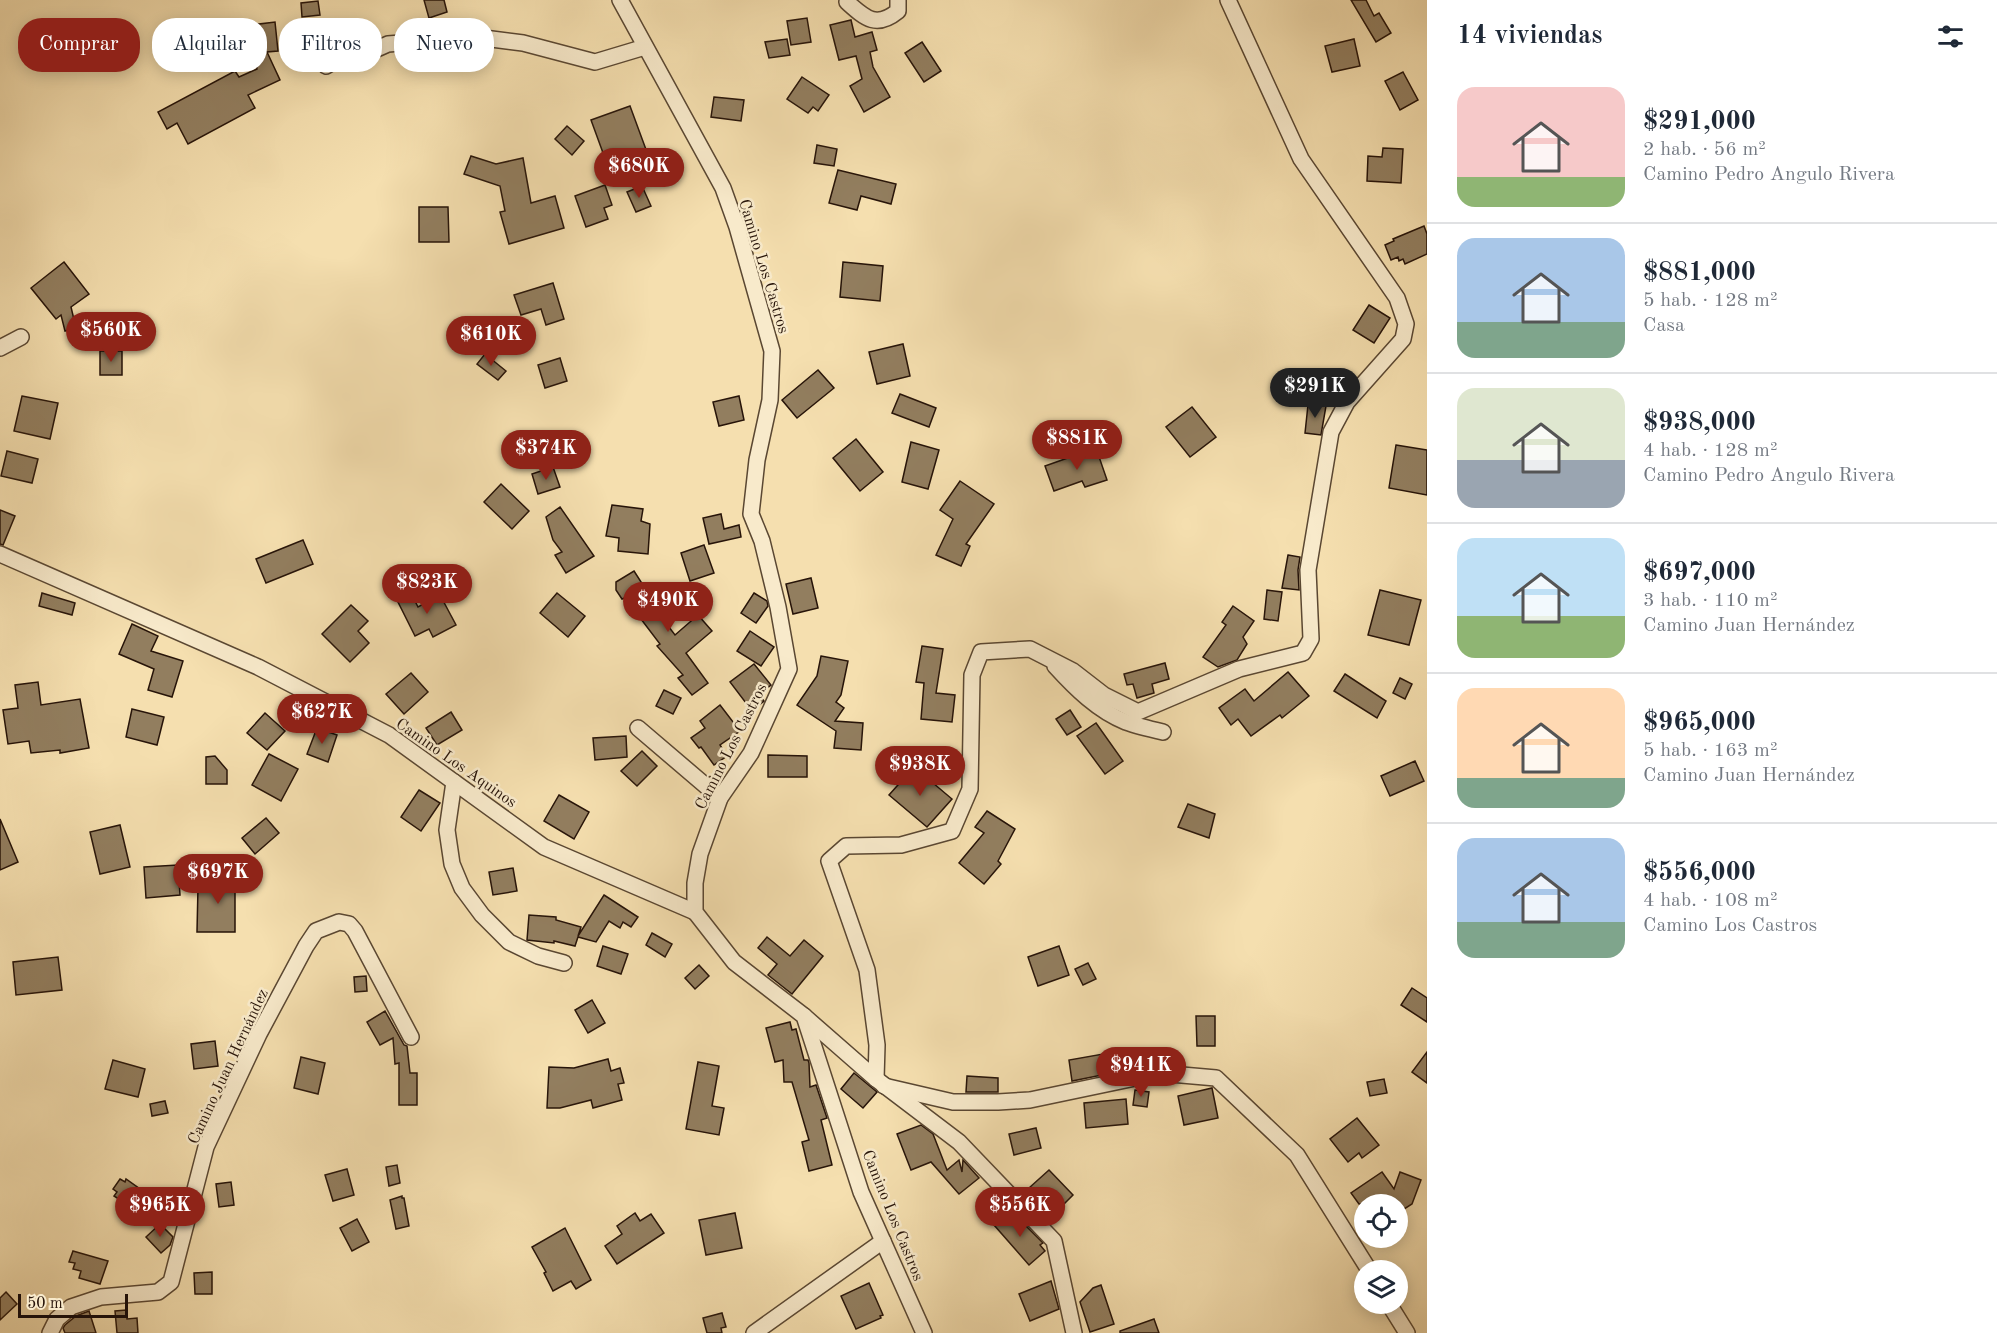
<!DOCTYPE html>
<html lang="es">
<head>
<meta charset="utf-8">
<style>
	body { margin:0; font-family:"Old Standard TT",serif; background:#f6f6f7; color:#1f2937; height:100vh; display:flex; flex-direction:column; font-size:22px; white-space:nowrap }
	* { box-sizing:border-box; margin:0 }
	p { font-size:20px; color:#747a83 }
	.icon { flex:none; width:33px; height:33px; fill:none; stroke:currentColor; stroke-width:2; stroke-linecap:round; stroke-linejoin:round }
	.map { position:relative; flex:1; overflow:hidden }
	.panel { display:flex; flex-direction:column; background:#fff; width:570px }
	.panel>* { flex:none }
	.top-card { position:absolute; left:18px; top:18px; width:570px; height:54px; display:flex; gap:12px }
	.tools { position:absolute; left:1354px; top:1194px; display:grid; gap:12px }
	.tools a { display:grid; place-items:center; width:54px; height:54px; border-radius:50%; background:#fff; box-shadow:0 3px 15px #0003; font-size:30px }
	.scale { position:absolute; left:18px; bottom:15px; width:110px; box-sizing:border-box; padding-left:6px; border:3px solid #271409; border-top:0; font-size:16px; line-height:21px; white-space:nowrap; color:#271409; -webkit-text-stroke:4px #f8eacb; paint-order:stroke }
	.price { position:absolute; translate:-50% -51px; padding:0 14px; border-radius:21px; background:#8f2418; color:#fff; font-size:20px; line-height:39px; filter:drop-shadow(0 2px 3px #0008) }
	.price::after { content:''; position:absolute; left:50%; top:36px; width:18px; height:14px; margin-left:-9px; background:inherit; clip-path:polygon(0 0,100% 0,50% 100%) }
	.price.current { background:#222; color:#fff }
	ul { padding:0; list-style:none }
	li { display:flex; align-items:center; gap:18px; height:150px; padding:0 30px }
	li+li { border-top:2px solid #e0e1e3 }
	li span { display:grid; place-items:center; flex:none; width:168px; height:120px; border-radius:18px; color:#555 }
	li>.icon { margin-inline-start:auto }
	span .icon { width:72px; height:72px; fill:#fffc; stroke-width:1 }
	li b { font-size:26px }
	h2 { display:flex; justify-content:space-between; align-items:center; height:72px; padding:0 30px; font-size:26px }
	.chip { padding:0 21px; border-radius:24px; background:#fff; box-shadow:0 3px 15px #0003; font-size:21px; line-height:54px }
	.chip.current { background:#8f2418; color:#fff }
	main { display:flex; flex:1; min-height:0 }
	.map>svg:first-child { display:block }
	.building { fill:#927e5f; stroke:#271409; stroke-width:1.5 }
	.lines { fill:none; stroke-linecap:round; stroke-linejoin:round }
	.minor-casing { stroke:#5a4732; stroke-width:18 }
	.minor { stroke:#f8eacb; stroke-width:15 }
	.labels { text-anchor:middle; stroke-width:5; stroke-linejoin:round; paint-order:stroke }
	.street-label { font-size:16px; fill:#271409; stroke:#f8eacb }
</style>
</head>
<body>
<main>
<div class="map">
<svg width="1427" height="1333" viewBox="0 0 1427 1333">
	<rect width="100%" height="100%" fill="#f5dfaf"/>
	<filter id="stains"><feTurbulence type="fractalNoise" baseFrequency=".00333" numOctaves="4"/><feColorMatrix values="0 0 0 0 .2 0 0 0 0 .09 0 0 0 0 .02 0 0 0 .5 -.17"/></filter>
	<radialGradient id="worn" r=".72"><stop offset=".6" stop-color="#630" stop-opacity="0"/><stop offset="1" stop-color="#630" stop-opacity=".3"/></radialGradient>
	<g class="building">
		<polygon points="424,0 444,0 447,12 429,18"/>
		<polygon points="1351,0 1366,0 1374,16 1379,13 1391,33 1376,42"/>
		<polygon points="318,1 320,15 302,17 301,3"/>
		<polygon points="807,18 811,42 791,45 787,21"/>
		<polygon points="851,20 855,37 872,32 877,50 870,52 873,67 890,97 864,112 850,86 862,79 856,56 839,60 830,25"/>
		<polygon points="275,22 278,51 267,52 280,80 248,95 255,108 188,144 177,123 167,129 158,112 235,71 239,77 257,69 251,25"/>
		<polygon points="312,33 329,45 315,64 298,53"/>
		<polygon points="787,39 790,55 769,58 765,42"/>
		<polygon points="1354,39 1360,66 1332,72 1325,46"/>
		<polygon points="922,42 941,71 924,82 905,53"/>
		<polygon points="1403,72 1418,100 1400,110 1385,81"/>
		<polygon points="802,77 829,95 818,111 813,107 808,113 787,99"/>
		<polygon points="714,97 744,100 741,121 711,117"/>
		<polygon points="630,106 655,174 635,181 629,167 610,172 591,120"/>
		<polygon points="567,126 584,141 572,155 555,139"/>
		<polygon points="817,145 837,149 834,166 814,163"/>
		<polygon points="1383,148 1403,149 1401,183 1367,181 1368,156 1382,157"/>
		<polygon points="471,156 496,164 523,158 531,203 555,196 564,228 509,244 500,212 505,211 500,186 464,174"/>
		<polygon points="838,170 896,184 891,204 861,196 857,210 829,203"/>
		<polygon points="605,185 612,205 604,208 608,219 586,227 575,196"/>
		<polygon points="642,186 651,206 636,212 627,192"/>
		<polygon points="419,207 448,207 449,242 419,242"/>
		<polygon points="1424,226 1427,234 1427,254 1405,264 1403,259 1399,261 1398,257 1391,260 1385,245 1394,241 1393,239"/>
		<polygon points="64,262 89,294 71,307 76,328 65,331 61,315 56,319 31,288"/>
		<polygon points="843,262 883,266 880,301 840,297"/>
		<polygon points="553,283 564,319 546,325 541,309 521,315 514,295"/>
		<polygon points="1369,305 1390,318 1374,343 1353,330"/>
		<polygon points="903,344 910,376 877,384 869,352"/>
		<rect x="100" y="351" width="22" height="24"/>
		<polygon points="485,354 506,371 498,380 477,364"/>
		<polygon points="560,358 567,381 545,388 538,365"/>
		<polygon points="818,370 834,388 797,418 782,400"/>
		<polygon points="900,394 936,408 929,427 892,413"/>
		<polygon points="22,396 58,403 50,439 14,431"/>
		<polygon points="739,396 744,420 719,426 713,402"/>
		<polygon points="1308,405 1326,406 1321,435 1305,433"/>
		<polygon points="1192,407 1216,437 1190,457 1166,427"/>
		<polygon points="856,439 883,472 860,491 833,458"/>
		<polygon points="911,442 939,450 928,489 902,482"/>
		<polygon points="1396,445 1427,450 1427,495 1389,488"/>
		<polygon points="1096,448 1107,480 1085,487 1082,481 1054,491 1045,466"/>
		<polygon points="7,451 38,459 32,483 1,476"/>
		<polygon points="553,467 560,487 538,494 532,474"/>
		<polygon points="960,481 994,504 966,544 970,546 961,566 936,555 953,519 940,510"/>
		<polygon points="501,484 529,511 512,529 484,502"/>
		<polygon points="612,505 643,509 641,521 650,524 648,554 618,551 619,538 606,536"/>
		<polygon points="560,507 594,556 566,573 555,555 562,552 553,540 546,517"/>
		<polygon points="0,510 15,516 3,545 0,544"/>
		<polygon points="721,514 724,529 739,525 741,537 709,544 703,518"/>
		<polygon points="303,540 313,564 266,583 256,559"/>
		<polygon points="704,545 714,573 690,581 681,553"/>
		<polygon points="1288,555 1300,557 1298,570 1299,590 1282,588"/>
		<polygon points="634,571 643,585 639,588 675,635 698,615 712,631 686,653 708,683 692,695 678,678 683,675 657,646 660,644 625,598 622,599 616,590 616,582"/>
		<polygon points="811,578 818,608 793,614 786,584"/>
		<polygon points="1267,590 1282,592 1278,621 1264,619"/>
		<polygon points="1380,590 1421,600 1409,645 1368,635"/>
		<polygon points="42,593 75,603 72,615 39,606"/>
		<polygon points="411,593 418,607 440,595 456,625 433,637 429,629 415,636 397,600"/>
		<polygon points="557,593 585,616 568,637 540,613"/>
		<polygon points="754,593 767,601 768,606 756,623 741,613"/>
		<polygon points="351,605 368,621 358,631 369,643 350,662 322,634"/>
		<polygon points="1233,606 1254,621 1243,637 1247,644 1237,660 1218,667 1203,657 1226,625 1222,622"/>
		<polygon points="132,624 158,636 151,651 183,661 172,697 148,690 154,669 119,654"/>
		<polygon points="750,631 774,647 761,666 737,651"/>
		<polygon points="922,646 943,649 936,693 955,695 952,722 921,719 924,683 916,682"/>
		<polygon points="821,656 848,661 841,695 836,702 844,708 835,721 863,723 861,750 834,748 836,731 797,705 817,676"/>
		<polygon points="1165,663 1169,679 1152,684 1154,693 1137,698 1133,684 1127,685 1124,674"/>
		<polygon points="754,664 771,685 759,694 764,701 752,711 730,682"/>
		<polygon points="1288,672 1309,696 1282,718 1280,715 1251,736 1238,719 1231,725 1219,708 1245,689 1254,701"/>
		<polygon points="411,673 428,692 404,714 386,694"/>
		<polygon points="1345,674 1386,701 1377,718 1334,691"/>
		<polygon points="1400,678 1412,684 1405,699 1393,693"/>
		<polygon points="38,682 41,705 80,699 89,748 60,753 60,750 31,753 29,741 8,744 3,710 18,708 15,685"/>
		<polygon points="664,690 681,698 673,714 656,706"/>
		<polygon points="720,705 740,731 720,745 727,756 714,765 701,747 699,748 691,738 705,728 700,721"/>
		<polygon points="132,709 164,717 157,745 126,737"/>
		<polygon points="1070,710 1081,727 1067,735 1056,719"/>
		<polygon points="451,712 462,730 437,745 426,728"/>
		<polygon points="265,713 285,731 267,750 247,733"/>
		<polygon points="1096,723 1123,761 1105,774 1077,736"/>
		<polygon points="317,728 337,735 328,762 307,754"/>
		<polygon points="626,736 627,757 595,760 593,738"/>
		<polygon points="642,751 657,766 637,786 621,771"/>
		<polygon points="269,754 298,769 281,801 252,785"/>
		<polygon points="768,755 807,756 807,777 768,777"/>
		<polygon points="215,756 227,770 227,784 206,784 206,757"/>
		<polygon points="1415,761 1424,781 1390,796 1381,776"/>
		<polygon points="914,767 952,799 927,827 889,795"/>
		<polygon points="419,790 440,803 421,831 401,817"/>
		<polygon points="559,795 589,812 574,839 544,821"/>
		<polygon points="1188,804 1215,814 1209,838 1178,827"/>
		<polygon points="987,811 1015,829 998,861 1001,864 984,884 959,863 984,833 975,827"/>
		<polygon points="266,818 279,833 255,854 242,838"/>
		<polygon points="0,819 18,862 0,870"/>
		<polygon points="120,825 130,867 100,874 90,832"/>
		<polygon points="178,865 180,895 146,898 144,867"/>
		<polygon points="513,868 517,891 493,895 489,872"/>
		<polygon points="215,872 235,873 235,932 197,932 198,887 215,887"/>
		<polygon points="604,895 638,917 631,927 623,922 620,928 609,921 596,942 578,937 575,946 554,941 554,943 527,940 529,915 556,917 556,920 581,927 578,936"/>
		<polygon points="652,933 672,944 665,957 646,945"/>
		<polygon points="767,937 790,956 804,940 823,956 792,994 768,975 777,964 758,948"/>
		<polygon points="603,946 628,954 621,974 597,966"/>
		<polygon points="1059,946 1069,975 1038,986 1028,957"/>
		<polygon points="58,957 62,990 16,995 13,962"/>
		<polygon points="1088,963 1096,979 1083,985 1075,969"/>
		<polygon points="699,965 709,976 695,989 685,978"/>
		<polygon points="366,976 367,991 355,992 354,977"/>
		<polygon points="1412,988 1427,998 1427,1022 1401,1005"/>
		<polygon points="592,1000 605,1023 588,1033 575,1010"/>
		<polygon points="385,1011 404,1045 407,1046 410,1073 417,1073 417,1105 399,1105 399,1063 395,1064 393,1038 380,1045 367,1022"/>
		<polygon points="1196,1016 1215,1016 1215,1046 1197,1046"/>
		<polygon points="790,1022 792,1030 796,1029 804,1060 808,1060 809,1063 810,1087 816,1085 827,1118 821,1120 832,1165 809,1171 802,1142 809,1140 792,1082 784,1082 783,1060 775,1062 766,1028"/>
		<polygon points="215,1041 218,1066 194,1069 191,1044"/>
		<polygon points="1427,1052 1427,1083 1412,1072"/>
		<polygon points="1103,1054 1107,1074 1072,1081 1069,1060"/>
		<polygon points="301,1057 325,1063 318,1094 294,1088"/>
		<polygon points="608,1059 611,1071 620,1068 624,1083 618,1084 622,1100 593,1108 591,1100 560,1108 547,1108 549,1067 574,1068"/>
		<polygon points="113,1060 145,1069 138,1097 105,1089"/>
		<polygon points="698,1062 719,1066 712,1106 724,1108 719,1135 686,1129"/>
		<polygon points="854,1073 877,1092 863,1108 841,1089"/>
		<polygon points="967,1076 998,1078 998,1092 966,1092"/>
		<polygon points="1384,1079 1387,1093 1370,1096 1367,1082"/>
		<polygon points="1212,1088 1218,1118 1184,1125 1178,1096"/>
		<polygon points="1135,1090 1149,1092 1147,1107 1133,1105"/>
		<polygon points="1126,1099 1128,1124 1086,1128 1084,1103"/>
		<polygon points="165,1101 168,1113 152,1116 150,1104"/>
		<polygon points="1357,1118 1379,1145 1362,1158 1359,1153 1348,1162 1330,1139"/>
		<polygon points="921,1125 933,1134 947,1170 959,1160 962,1172 963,1160 979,1178 959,1194 931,1162 911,1170 897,1134"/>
		<polygon points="1036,1128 1041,1148 1014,1155 1009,1134"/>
		<polygon points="397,1165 400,1183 389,1186 386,1167"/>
		<polygon points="347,1169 354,1195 333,1201 325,1175"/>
		<polygon points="1049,1170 1073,1195 1054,1214 1029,1188"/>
		<polygon points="1382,1172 1394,1189 1400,1172 1421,1180 1412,1204 1398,1213 1398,1204 1359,1204 1351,1193"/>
		<polygon points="120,1179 125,1182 126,1179 140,1189 136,1194 142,1198 134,1209 114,1196 117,1192 113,1189"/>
		<polygon points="231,1182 234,1205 219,1207 216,1184"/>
		<polygon points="402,1196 402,1198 404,1198 409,1226 396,1229 390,1200"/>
		<polygon points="1011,1211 1043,1243 1040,1245 1045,1251 1029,1265 994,1225"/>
		<polygon points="635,1213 640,1221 651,1214 664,1233 617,1264 605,1246 622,1234 617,1226"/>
		<polygon points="735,1213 742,1248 706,1255 699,1220"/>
		<polygon points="357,1219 369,1242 352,1251 340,1228"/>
		<polygon points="160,1224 173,1237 170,1245 161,1253 146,1237"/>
		<polygon points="565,1228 591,1280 576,1289 571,1281 553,1291 544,1273 546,1272 532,1247"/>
		<polygon points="73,1251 108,1261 100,1284 79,1278 81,1271 73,1269 75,1263 69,1262"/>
		<polygon points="212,1272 212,1294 195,1294 194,1273"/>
		<polygon points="1051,1281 1059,1309 1030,1321 1019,1294"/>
		<polygon points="869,1283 883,1315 880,1316 881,1318 856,1329 841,1296"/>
		<polygon points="1101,1285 1114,1324 1090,1332 1080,1302 1093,1288"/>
		<polygon points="6,1292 17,1304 0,1320 0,1298"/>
		<polygon points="126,1310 127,1319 137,1318 138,1333 117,1333 115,1311"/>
		<polygon points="89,1311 96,1333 65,1333 63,1328 65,1325 76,1316"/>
		<polygon points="722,1313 726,1327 721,1328 722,1333 707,1333 703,1318"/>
		<polygon points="1154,1319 1159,1333 1120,1333 1120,1331"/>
	</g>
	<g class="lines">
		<g class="minor-casing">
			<g id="minor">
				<polyline points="620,0 723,188 737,227 772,351 770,400 757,460 751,514 762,541 778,607 789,669 751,753 720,798 700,854 695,883 695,912 734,962 804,1016 861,1192 924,1333"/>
				<path d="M 847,2 C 865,18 876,29 898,11 L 898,0"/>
				<polyline points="326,66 344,55 370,52 388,44 476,37 523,43 595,62 645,47"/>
				<polyline points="0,348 21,337"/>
				<polyline points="0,554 258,667 389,735 544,847 695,912"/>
				<path d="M 1055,666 C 1075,688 1098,711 1126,722 C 1137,726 1150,729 1163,732"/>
				<polyline points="638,728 720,798"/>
				<polyline points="454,782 447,830 452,864 462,888 482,915 509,942 538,956 564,963"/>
				<polyline points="804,1016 876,1079 959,1142 1054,1241 1074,1333"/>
				<polyline points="876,1079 877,1045 867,970 829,861 846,846 901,845 952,831 970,789 972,675 981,652 1030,649 1073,671 1104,695 1138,712 1239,669 1303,653 1311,639 1308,570 1331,432 1347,402 1403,339 1406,324 1397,298 1301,159 1228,0"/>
				<polyline points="884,1086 953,1102 998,1102 1030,1100 1159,1073 1216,1078 1297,1155 1369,1270"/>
				<polyline points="1389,1304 1407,1333"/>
				<polyline points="50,1333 57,1319 71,1307 101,1297 158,1292 171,1282 206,1147 259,1034 306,946 316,931 339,922 349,924 355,931 411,1037"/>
				<polyline points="754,1333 883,1241"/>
			</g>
		</g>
		<use href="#minor" class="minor"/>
	</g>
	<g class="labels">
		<g class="street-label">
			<text transform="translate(765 266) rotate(73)" y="6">Camino Los Castros</text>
			<text transform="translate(730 746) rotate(-63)" y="6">Camino Los Castros</text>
			<text transform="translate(457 762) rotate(35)" y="6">Camino Los Aquinos</text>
			<text transform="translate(227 1066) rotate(-65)" y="6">Camino Juan Hernández</text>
			<text transform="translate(894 1215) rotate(68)" y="6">Camino Los Castros</text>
		</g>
	</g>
	<rect width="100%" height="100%" filter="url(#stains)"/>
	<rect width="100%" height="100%" fill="url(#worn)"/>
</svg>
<div class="tools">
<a><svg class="icon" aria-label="locate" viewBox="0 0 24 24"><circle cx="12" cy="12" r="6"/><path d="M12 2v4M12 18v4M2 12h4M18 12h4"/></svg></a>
<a><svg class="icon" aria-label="layers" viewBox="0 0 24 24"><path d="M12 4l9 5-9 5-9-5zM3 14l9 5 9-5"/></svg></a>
</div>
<div class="scale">50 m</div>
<b class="price" style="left:639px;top:199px">$680K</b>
<b class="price" style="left:111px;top:363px">$560K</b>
<b class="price" style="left:491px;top:367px">$610K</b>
<b class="price current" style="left:1315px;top:419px">$291K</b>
<b class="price" style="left:1077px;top:471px">$881K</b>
<b class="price" style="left:546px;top:481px">$374K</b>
<b class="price" style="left:427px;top:615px">$823K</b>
<b class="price" style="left:668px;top:633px">$490K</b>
<b class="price" style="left:322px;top:745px">$627K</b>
<b class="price" style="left:920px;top:797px">$938K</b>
<b class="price" style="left:218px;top:905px">$697K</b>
<b class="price" style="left:1141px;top:1098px">$941K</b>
<b class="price" style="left:160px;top:1238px">$965K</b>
<b class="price" style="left:1020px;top:1238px">$556K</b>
<div class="top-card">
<a class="chip current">Comprar</a>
<a class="chip">Alquilar</a>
<a class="chip">Filtros</a>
<a class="chip">Nuevo</a>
</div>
</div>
<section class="panel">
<h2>14 viviendas<svg class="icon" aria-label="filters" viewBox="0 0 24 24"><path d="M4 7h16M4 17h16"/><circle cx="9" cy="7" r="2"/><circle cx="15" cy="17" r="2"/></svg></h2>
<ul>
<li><span style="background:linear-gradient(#f6c9c9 75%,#8fb573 0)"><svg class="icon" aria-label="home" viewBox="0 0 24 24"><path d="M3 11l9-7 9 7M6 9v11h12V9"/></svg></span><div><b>$291,000</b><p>2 hab. · 56 m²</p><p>Camino Pedro Angulo Rivera</p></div></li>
<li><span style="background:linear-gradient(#a9c7e8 70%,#7fa58c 0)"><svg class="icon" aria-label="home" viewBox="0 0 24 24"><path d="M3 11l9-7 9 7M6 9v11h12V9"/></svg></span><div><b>$881,000</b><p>5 hab. · 128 m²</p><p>Casa</p></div></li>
<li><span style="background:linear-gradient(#dfe7d0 60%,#9aa5b1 0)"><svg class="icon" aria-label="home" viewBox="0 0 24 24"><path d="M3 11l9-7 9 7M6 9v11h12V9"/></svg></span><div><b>$938,000</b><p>4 hab. · 128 m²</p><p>Camino Pedro Angulo Rivera</p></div></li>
<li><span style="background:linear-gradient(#bfe0f5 65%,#8fb573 0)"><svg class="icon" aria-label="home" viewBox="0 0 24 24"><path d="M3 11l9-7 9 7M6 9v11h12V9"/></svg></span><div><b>$697,000</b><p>3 hab. · 110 m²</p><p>Camino Juan Hernández</p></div></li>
<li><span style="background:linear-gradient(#ffd9b3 75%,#7fa58c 0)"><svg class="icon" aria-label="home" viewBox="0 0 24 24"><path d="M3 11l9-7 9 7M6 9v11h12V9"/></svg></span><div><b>$965,000</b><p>5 hab. · 163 m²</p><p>Camino Juan Hernández</p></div></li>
<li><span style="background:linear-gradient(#a9c7e8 70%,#7fa58c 0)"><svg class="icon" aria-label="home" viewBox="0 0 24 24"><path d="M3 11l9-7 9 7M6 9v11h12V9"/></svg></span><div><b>$556,000</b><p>4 hab. · 108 m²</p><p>Camino Los Castros</p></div></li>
</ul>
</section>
</main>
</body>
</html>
